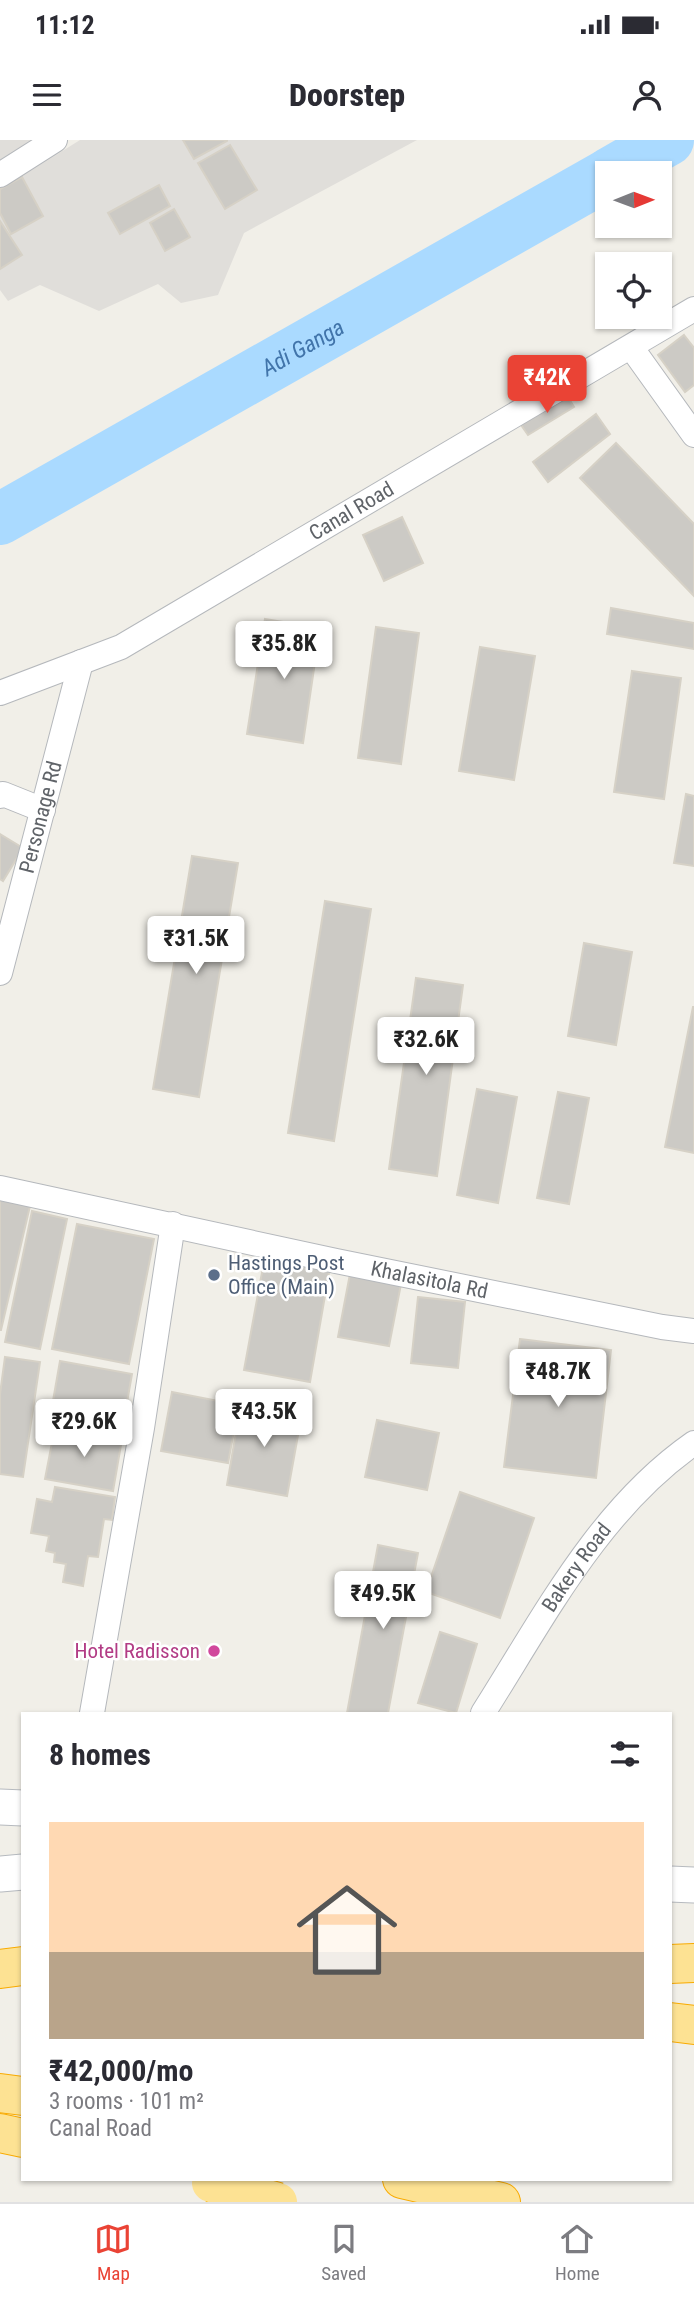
<!DOCTYPE html>
<html lang="en">
<head>
<meta charset="utf-8">
<style>
	body { margin:0; font-family:"Roboto Condensed",sans-serif; background:#f7f7f7; color:#2b2b33; height:100vh; display:flex; flex-direction:column; font-size:26px; white-space:nowrap }
	* { box-sizing:border-box; margin:0 }
	p { font-size:23px; color:#7c7c81 }
	.icon { flex:none; width:38px; height:38px; fill:none; stroke:currentColor; stroke-width:2; stroke-linecap:round; stroke-linejoin:round }
	.map { position:relative; flex:1; overflow:hidden }
	.side { position:absolute; left:21px; top:1572px; width:651px; height:469px; display:flex; flex-direction:column; background:#fff; border-radius:0px; box-shadow:0 2px 5px #0004 }
	.side>* { flex:none }
	.needle { width:46px; rotate:89deg }
	.tools { position:absolute; left:595px; top:21px; display:grid; gap:14px }
	.tools a { display:grid; place-items:center; width:77px; height:77px; border-radius:0px; background:#fff; box-shadow:0 2px 5px #0004; font-size:35px }
	.price { position:absolute; translate:-50% -60px; padding:0 16px; border-radius:7px; background:#fff; color:#222; font-size:23px; line-height:46px; filter:drop-shadow(0 2px 4px #0008) }
	.price::after { content:''; position:absolute; left:50%; top:42px; width:21px; height:16px; margin-left:-10px; background:inherit; clip-path:polygon(0 0,100% 0,50% 100%) }
	.price.selected { background:#ea4335; color:#fff }
	ul { padding:0; list-style:none }
	li { display:grid; align-content:center; gap:14px; height:371px; padding:0 28px }
	li span { display:grid; place-items:center; height:217px; border-radius:0px; color:#555 }
	li>.icon { margin-inline-start:auto }
	span .icon { width:126px; height:126px; fill:#fffc; stroke-width:1 }
	li b { font-size:30px }
	h2 { display:flex; justify-content:space-between; align-items:center; height:84px; padding:0 28px; font-size:30px }
	.status { display:flex; justify-content:space-between; align-items:center; height:49px; padding:0 35px; background:#fff; direction:ltr }
	.status svg { height:19px; fill:currentColor }
	header { display:flex; justify-content:space-between; align-items:center; height:91px; padding:0 28px; background:#fff; font-size:32px; font-weight:800 }
	.tab-bar { display:flex; justify-content:space-around; align-items:center; height:98px; border-top:2px solid #e1e1e2; background:#fff; font-size:19px; color:#7c7c81 }
	.tab-bar a { display:grid; justify-items:center; gap:4px }
	.tab-bar .selected { color:#ea4335 }
	.map>svg:first-child { display:block }
	.industrial { fill:#e0deda }
	.lines { fill:none; stroke-linecap:round; stroke-linejoin:round }
	.river { stroke:#aadaff; stroke-width:52 }
	.building { fill:#cccac5; stroke:#d6d1c6; stroke-width:2 }
	.street-casing { stroke:#b5b8bc; stroke-width:26 }
	.secondary-casing { stroke:#b6babf; stroke-width:37 }
	.highway-casing { stroke:#f9ab00; stroke-width:40 }
	.street { stroke:#fff; stroke-width:24 }
	.secondary { stroke:#fff; stroke-width:35 }
	.highway { stroke:#fde293; stroke-width:38 }
	.highway-bridge-casing { stroke:#f9ab00; stroke-width:40; stroke-linecap:butt }
	.highway-bridge { stroke:#fde293; stroke-width:38 }
	.service-dot { fill:#5c6f8a; stroke:#fff; stroke-width:2.5 }
	.hotel-dot { fill:#d1479c; stroke:#fff; stroke-width:2.5 }
	.labels { text-anchor:middle; stroke-width:5; stroke-linejoin:round; paint-order:stroke }
	.street-label { font-size:21px; fill:#5f6368; stroke:#fff }
	.service-label { font-size:21px; fill:#4e5e75; stroke:#fff; text-anchor:start }
	.hotel-label { font-size:21px; fill:#b23c85; stroke:#fff; text-anchor:end }
	.water-label { font-size:23px; font-style:italic; fill:#4174aa; stroke:#fff }
</style>
</head>
<body>
<div class="status"><b>11:12</b><svg viewBox="0 0 49 12"><path d="M0 12V9h3v3zM5 12V6h3v6zM10 12V3h3v9zM15 12V0h3v12zM26 1h20v11H26zM47 4h2v5h-2z"/></svg></div>
<header><svg class="icon" aria-label="menu" viewBox="0 0 24 24"><path d="M4 6h16M4 12h16M4 18h16"/></svg>Doorstep<svg class="icon" aria-label="person" viewBox="0 0 24 24"><circle cx="12" cy="8" r="4"/><path d="M4 21q1-7 8-7t8 7"/></svg></header>
<div class="map">
<svg width="694" height="2062" viewBox="0 0 694 2062">
	<rect width="100%" height="100%" fill="#f1efe8"/>
	<g class="industrial">
		<polygon points="0,0 43,0 0,28"/>
		<polygon points="80,0 417,0 244,93 218,155 181,163 158,144 99,171 40,145 8,161 0,150 0,50"/>
	</g>
	<g class="lines">
		<g class="river">
			<polyline points="610,33 668,0"/>
			<path id="s1" d="M 0,379 L 607,35"/>
		</g>
	</g>
	<g class="building">
		<polygon points="183,0 227,0 227,1 194,19"/>
		<polygon points="230,5 257,50 225,69 198,23"/>
		<polygon points="22,37 43,76 11,94 0,73 0,49"/>
		<polygon points="159,45 170,66 120,94 108,73"/>
		<polygon points="174,69 190,97 165,111 150,83"/>
		<polygon points="0,81 22,115 0,129"/>
		<polygon points="684,195 694,208 694,245 685,252 658,215"/>
		<polygon points="566,254 574,267 528,295 519,282"/>
		<polygon points="596,274 610,294 548,342 533,322"/>
		<polygon points="616,303 694,384 694,456 580,338"/>
		<polygon points="402,377 423,423 384,441 363,395"/>
		<polygon points="611,468 694,483 694,509 607,494"/>
		<polygon points="265,479 320,488 303,603 247,594"/>
		<polygon points="376,487 419,493 401,624 358,618"/>
		<polygon points="480,507 535,516 514,640 459,631"/>
		<polygon points="632,531 681,538 664,659 614,652"/>
		<polygon points="686,654 694,656 694,726 674,723"/>
		<polygon points="0,694 23,708 3,741 0,739"/>
		<polygon points="192,716 238,723 199,957 153,949"/>
		<polygon points="325,761 371,769 334,1001 288,993"/>
		<polygon points="584,803 632,812 616,905 568,896"/>
		<polygon points="416,838 463,845 437,1036 389,1029"/>
		<polygon points="693,867 694,867 694,1013 665,1007"/>
		<polygon points="477,949 517,957 498,1063 457,1055"/>
		<polygon points="558,952 589,958 569,1064 537,1058"/>
		<polygon points="0,1059 30,1066 1,1190 0,1190"/>
		<polygon points="32,1071 67,1079 40,1209 5,1202"/>
		<polygon points="77,1084 154,1099 129,1224 52,1209"/>
		<polygon points="265,1116 330,1127 310,1242 244,1230"/>
		<polygon points="350,1134 401,1144 389,1206 338,1197"/>
		<polygon points="418,1157 465,1162 458,1228 411,1223"/>
		<polygon points="520,1199 611,1210 596,1338 504,1327"/>
		<polygon points="5,1217 40,1222 23,1337 0,1334 0,1254"/>
		<polygon points="60,1221 132,1234 122,1291 50,1278"/>
		<polygon points="172,1252 239,1265 228,1323 161,1311"/>
		<polygon points="241,1263 302,1273 287,1356 227,1345"/>
		<polygon points="377,1280 439,1293 427,1350 365,1337"/>
		<polygon points="55,1287 122,1299 113,1351 45,1339"/>
		<polygon points="55,1347 115,1357 112,1380 104,1379 98,1417 88,1416 83,1446 63,1442 66,1424 54,1422 55,1413 46,1411 49,1396 31,1393 37,1359 52,1362"/>
		<polygon points="460,1352 534,1378 500,1478 426,1452"/>
		<polygon points="378,1405 418,1413 388,1573 347,1573"/>
		<polygon points="440,1492 477,1504 456,1573 418,1563"/>
	</g>
	<g class="lines">
		<g class="street-casing">
			<g id="street">
				<polyline points="0,35 55,0"/>
				<polyline points="631,207 694,295"/>
				<path id="s2" d="M 0,553 L 121,507 L 694,169"/>
				<polyline points="0,656 3,654 43,670"/>
				<path id="s3" d="M 0,833 L 81,522"/>
				<path id="s4" d="M 0,1048 L 336,1121 L 662,1187 L 694,1191"/>
				<polyline points="92,1573 142,1288 173,1084"/>
				<path id="s5" d="M 483,1573 C 544,1477 599,1369 694,1303"/>
			</g>
		</g>
		<g class="secondary-casing">
			<g id="secondary">
				<polyline points="0,1667 23,1668"/>
				<polyline points="0,1734 23,1732"/>
				<polyline points="670,1744 694,1745"/>
			</g>
		</g>
		<g class="highway-casing">
			<g id="highway">
				<polyline points="670,1824 694,1823"/>
				<polyline points="0,1829 23,1826"/>
				<polyline points="670,1882 694,1885"/>
				<polyline points="0,1953 23,1956"/>
				<polyline points="0,1993 23,1998"/>
				<polyline points="402,2039 501,2062"/>
			</g>
		</g>
		<use href="#street" class="street"/>
		<use href="#secondary" class="secondary"/>
		<use href="#highway" class="highway"/>
		<g class="highway-bridge-casing">
			<polyline id="highway-bridge" points="211,2043 278,2062"/>
		</g>
		<use href="#highway-bridge" class="highway-bridge"/>
	</g>
	<circle class="service-dot" cx="214" cy="1135" r="7"/>
	<circle class="hotel-dot" cx="214" cy="1511" r="7"/>
	<g class="labels">
		<g class="street-label">
			<text dy="7" stroke="none"><textPath href="#s2" startOffset="397">Canal Road</textPath></text>
			<text dy="7" stroke="none"><textPath href="#s3" startOffset="161">Personage Rd</textPath></text>
			<text dy="7" stroke="none"><textPath href="#s4" startOffset="439">Khalasitola Rd</textPath></text>
			<text dy="7" stroke="none"><textPath href="#s5" startOffset="173">Bakery Road</textPath></text>
		</g>
		<g class="service-label">
			<text x="228" y="1130">Hastings Post<tspan x="228" dy="24">Office (Main)</tspan></text>
		</g>
		<g class="hotel-label">
			<text x="200" y="1518">Hotel Radisson</text>
		</g>
		<g class="water-label">
			<text dy="8" stroke="none"><textPath href="#s1" startOffset="348">Adi Ganga</textPath></text>
		</g>
	</g>
</svg>
<div class="tools">
<a><svg class="needle" viewBox="-14 -14 28 28"><path d="M0-13l5 13h-10z" fill="#e53935"/><path d="M0 13l5-13h-10z" fill="#7c7c81"/></svg></a>
<a><svg class="icon" aria-label="locate" viewBox="0 0 24 24"><circle cx="12" cy="12" r="6"/><path d="M12 2v4M12 18v4M2 12h4M18 12h4"/></svg></a>
</div>
<b class="price selected" style="left:547px;top:275px">₹42K</b>
<b class="price" style="left:284px;top:541px">₹35.8K</b>
<b class="price" style="left:196px;top:836px">₹31.5K</b>
<b class="price" style="left:426px;top:937px">₹32.6K</b>
<b class="price" style="left:558px;top:1269px">₹48.7K</b>
<b class="price" style="left:264px;top:1309px">₹43.5K</b>
<b class="price" style="left:84px;top:1319px">₹29.6K</b>
<b class="price" style="left:383px;top:1491px">₹49.5K</b>
<section class="side">
<h2>8 homes<svg class="icon" aria-label="filters" viewBox="0 0 24 24"><path d="M4 7h16M4 17h16"/><circle cx="9" cy="7" r="2"/><circle cx="15" cy="17" r="2"/></svg></h2>
<ul>
<li><span style="background:linear-gradient(#ffd9b3 60%,#b9a48a 0)"><svg class="icon" aria-label="home" viewBox="0 0 24 24"><path d="M3 11l9-7 9 7M6 9v11h12V9"/></svg></span><div><b>₹42,000/mo</b><p>3 rooms · 101 m²</p><p>Canal Road</p></div></li>
</ul>
</section>
</div>
<nav class="tab-bar">
<a class="selected"><svg class="icon" aria-label="map" viewBox="0 0 24 24"><path d="M3 6l6-2 6 2 6-2v14l-6 2-6-2-6 2zM9 4v14M15 6v14"/></svg>Map</a>
<a><svg class="icon" aria-label="saved" viewBox="0 0 24 24"><path d="M7 4h10v16l-5-4-5 4z"/></svg>Saved</a>
<a><svg class="icon" aria-label="home" viewBox="0 0 24 24"><path d="M3 11l9-7 9 7M6 9v11h12V9"/></svg>Home</a>
</nav>
</body>
</html>
